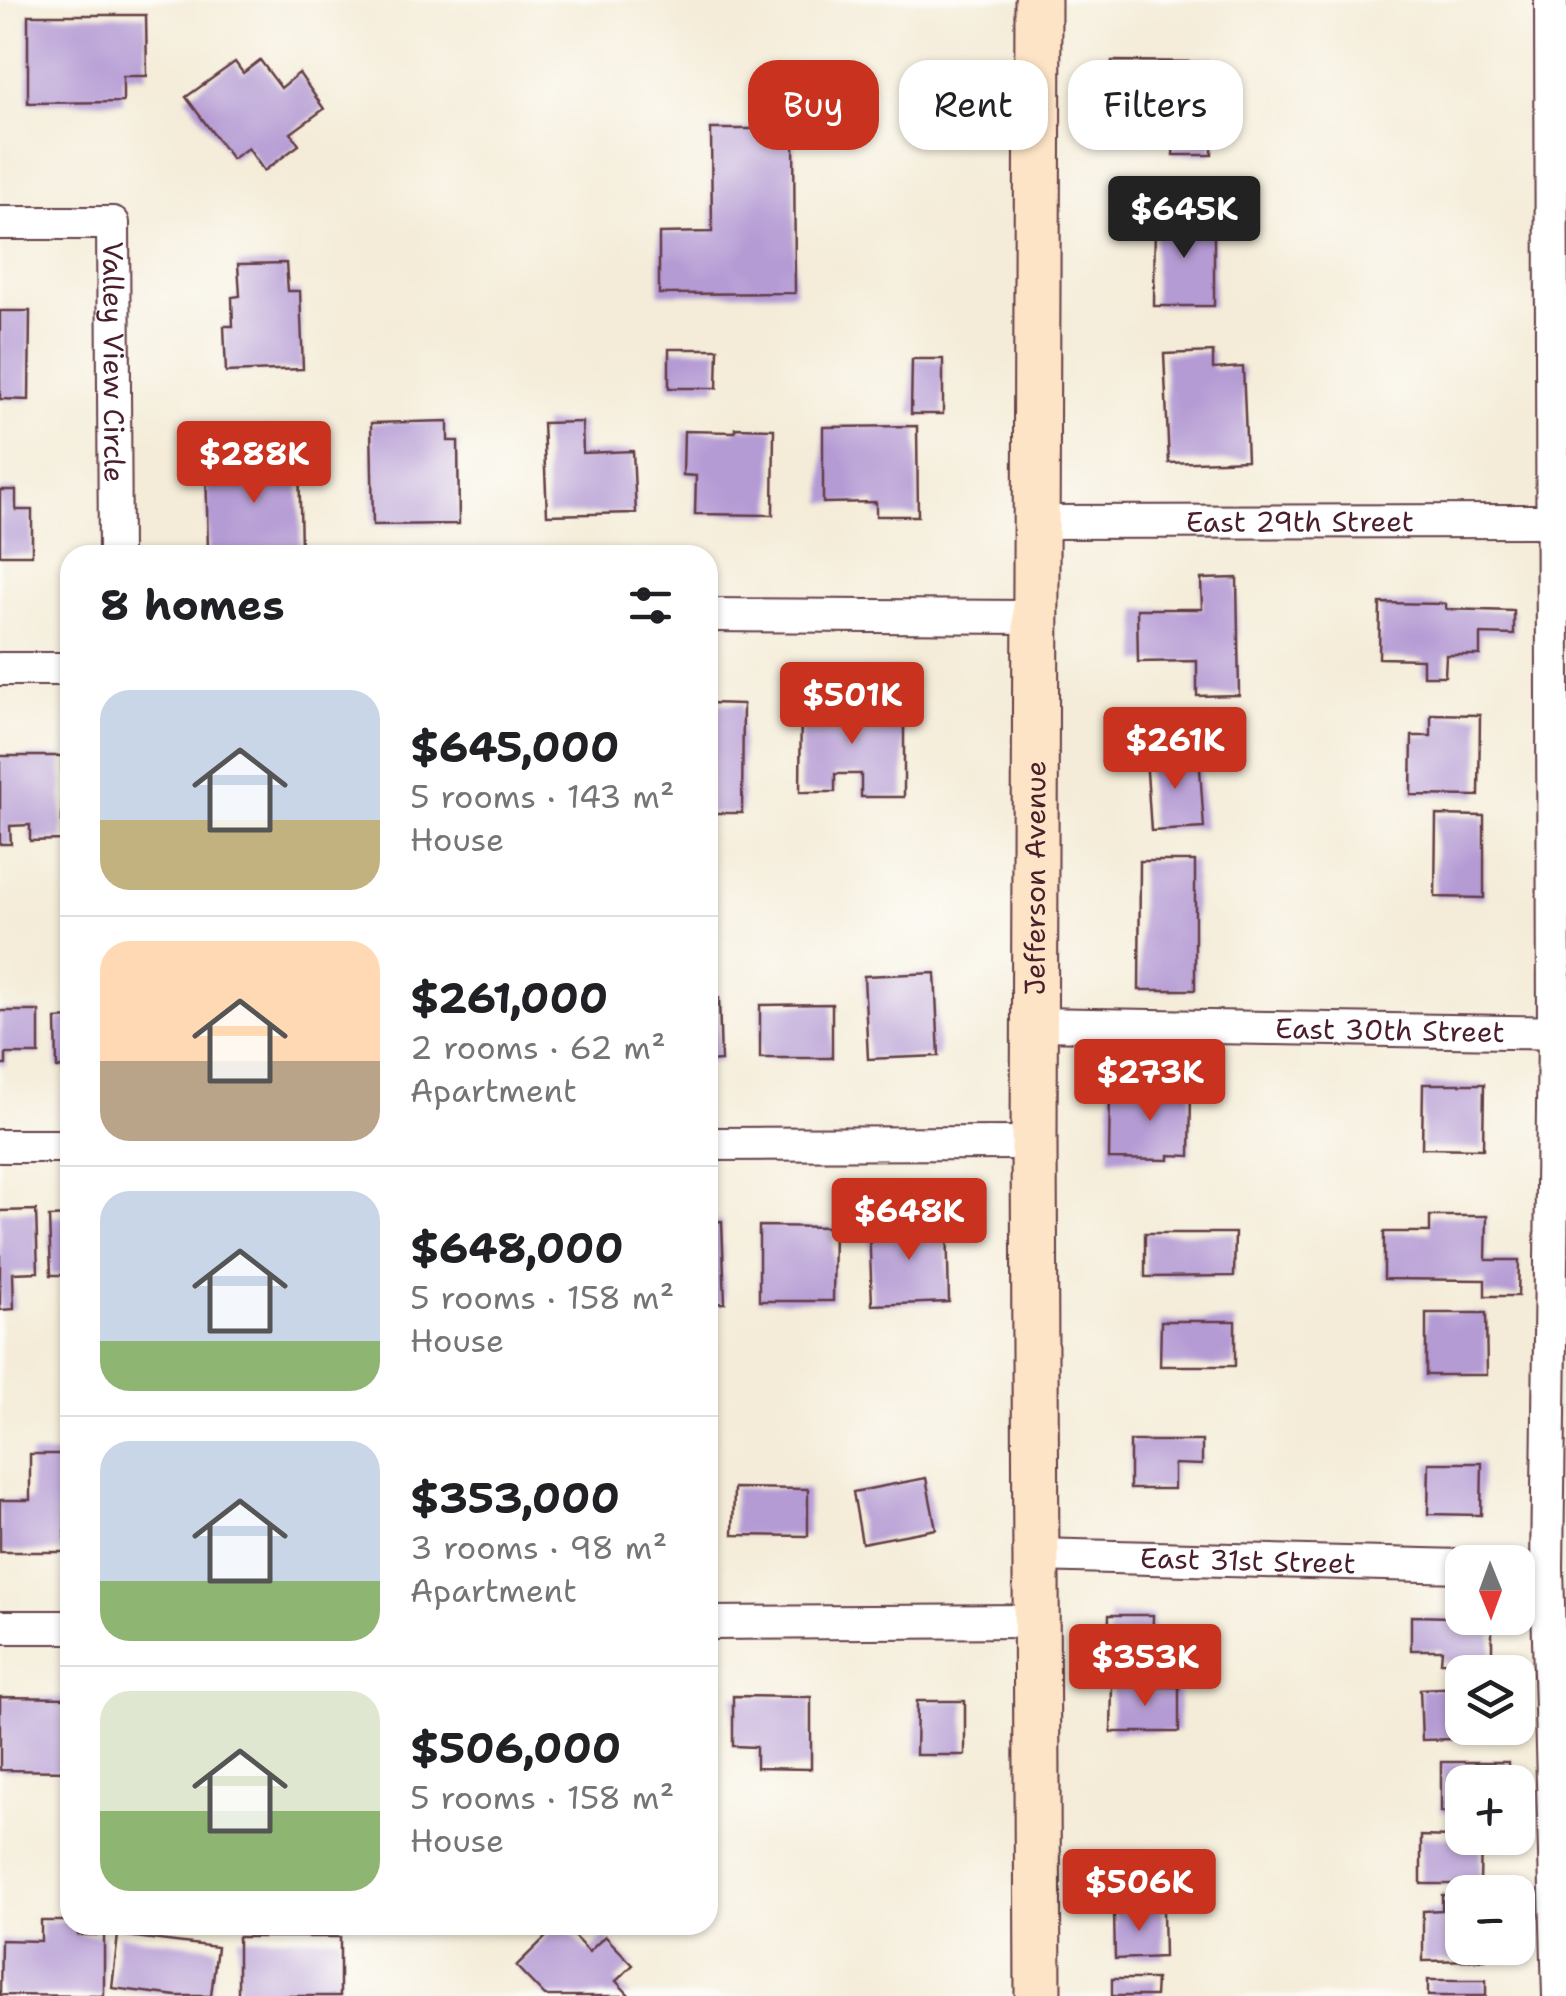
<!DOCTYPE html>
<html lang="en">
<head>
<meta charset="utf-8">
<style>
	body { margin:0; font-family:"Shantell Sans",sans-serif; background:#f2f2f2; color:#202124; height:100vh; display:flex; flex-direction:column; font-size:38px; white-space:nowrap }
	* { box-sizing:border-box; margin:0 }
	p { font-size:32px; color:#757577 }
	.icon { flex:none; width:55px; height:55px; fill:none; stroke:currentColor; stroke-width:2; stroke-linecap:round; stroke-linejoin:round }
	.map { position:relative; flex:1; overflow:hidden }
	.side { position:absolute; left:60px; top:545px; width:658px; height:1390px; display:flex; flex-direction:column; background:#fff; border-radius:30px; box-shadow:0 2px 8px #0004 }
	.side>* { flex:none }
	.banner { position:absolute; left:748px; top:60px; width:668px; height:90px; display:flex; gap:20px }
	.needle { width:65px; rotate:179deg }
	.fabs { position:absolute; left:1445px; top:1545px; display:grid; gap:20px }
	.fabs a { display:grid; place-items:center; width:90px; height:90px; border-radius:20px; background:#fff; box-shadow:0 2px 8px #0004; font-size:50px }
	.price { position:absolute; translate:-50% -85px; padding:0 22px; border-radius:10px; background:#c8321e; color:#fff; font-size:32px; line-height:65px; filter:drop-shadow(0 2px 5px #0008) }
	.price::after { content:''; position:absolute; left:50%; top:60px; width:30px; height:22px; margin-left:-15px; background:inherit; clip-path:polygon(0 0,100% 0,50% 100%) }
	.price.current { background:#222; color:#fff }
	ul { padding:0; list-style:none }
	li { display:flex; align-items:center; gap:30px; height:250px; padding:0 40px }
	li+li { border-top:2px solid #e0e0e0 }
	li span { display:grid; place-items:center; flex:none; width:280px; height:200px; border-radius:30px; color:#555 }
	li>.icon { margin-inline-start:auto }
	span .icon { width:120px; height:120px; fill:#fffc; stroke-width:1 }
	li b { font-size:42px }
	h2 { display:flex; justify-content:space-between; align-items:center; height:120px; padding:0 40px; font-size:42px }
	.pill { padding:0 35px; border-radius:30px; background:#fff; box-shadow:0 2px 8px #0004; font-size:35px; line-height:90px }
	.pill.current { background:#c8321e; color:#fff }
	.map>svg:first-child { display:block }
	.building { fill:#b59bd4 }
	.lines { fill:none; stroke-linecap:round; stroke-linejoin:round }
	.street-casing { stroke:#643e45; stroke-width:36 }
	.secondary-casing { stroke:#643e45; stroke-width:49 }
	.street { stroke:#fff; stroke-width:32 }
	.secondary { stroke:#fee4c6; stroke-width:45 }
	.labels { text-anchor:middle; stroke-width:9; stroke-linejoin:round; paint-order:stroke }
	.street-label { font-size:28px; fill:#4a1f2b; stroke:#fdfcf7 }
</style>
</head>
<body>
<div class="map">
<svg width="1566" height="1996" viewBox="0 0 1566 1996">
	<rect width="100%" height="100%" fill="#fdfcf7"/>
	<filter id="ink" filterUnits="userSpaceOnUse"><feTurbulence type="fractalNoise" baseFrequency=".01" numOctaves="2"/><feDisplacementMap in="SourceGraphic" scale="20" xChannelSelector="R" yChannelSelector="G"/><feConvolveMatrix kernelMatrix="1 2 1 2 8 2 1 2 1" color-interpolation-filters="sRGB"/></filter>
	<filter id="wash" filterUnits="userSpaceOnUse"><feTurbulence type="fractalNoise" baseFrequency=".0048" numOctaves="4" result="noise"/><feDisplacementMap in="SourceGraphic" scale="40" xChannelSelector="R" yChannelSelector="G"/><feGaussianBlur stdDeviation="2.25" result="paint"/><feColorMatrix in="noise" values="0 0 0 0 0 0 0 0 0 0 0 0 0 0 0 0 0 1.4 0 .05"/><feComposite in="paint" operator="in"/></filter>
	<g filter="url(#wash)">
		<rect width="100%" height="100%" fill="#f4ecd8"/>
		<g id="blocks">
			<g class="building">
				<polygon points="28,15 146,15 147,76 123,76 123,102 28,103"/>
				<polygon points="260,60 281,88 299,73 324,109 291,133 299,145 264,171 248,148 232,159 186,97 235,62 243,73"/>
				<polygon points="1112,61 1213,62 1212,155 1173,155 1174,142 1112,142"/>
				<polygon points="711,129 794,129 795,293 659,294 659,233 712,232"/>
				<polygon points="1155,215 1214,215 1214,306 1154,306"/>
				<polygon points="286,263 288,291 300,291 303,369 226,372 224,326 233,326 232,297 240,296 238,264"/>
				<polygon points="0,311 30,311 29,400 0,399"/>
				<polygon points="669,349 718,349 717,388 669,388"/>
				<polygon points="1213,352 1213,369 1243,367 1247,460 1169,463 1164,354"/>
				<polygon points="912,359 943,359 943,414 911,414"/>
				<polygon points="448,421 448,441 458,441 459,524 373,525 371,423"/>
				<polygon points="582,422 583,453 633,451 636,513 547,515 543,423"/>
				<polygon points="917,426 918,516 876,516 876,502 823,503 823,427"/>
				<polygon points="735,428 774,429 773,515 695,514 696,476 683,475 684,431 735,432"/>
				<polygon points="299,460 301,550 208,552 206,463"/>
				<polygon points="0,490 16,490 16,510 32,510 32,555 0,555"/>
				<polygon points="1237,578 1239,695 1197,696 1197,661 1138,662 1137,609 1202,609 1201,579"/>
				<polygon points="1380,603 1446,604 1446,609 1514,611 1514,635 1480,634 1480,655 1446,655 1445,676 1423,676 1423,659 1379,658"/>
				<polygon points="801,702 883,702 883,713 904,713 904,797 861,797 861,774 835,774 835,792 800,792"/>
				<polygon points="708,703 743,704 742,813 708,813"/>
				<polygon points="1431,714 1480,715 1479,796 1411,795 1412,736 1431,736"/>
				<polygon points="1199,754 1204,828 1151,831 1146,757"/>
				<polygon points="0,756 62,756 62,840 30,841 30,825 10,826 11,844 0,844"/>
				<polygon points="1436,815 1484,816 1484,898 1435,897"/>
				<polygon points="1140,861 1195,861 1195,990 1139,990"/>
				<polygon points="935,973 939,1056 868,1059 864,976"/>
				<polygon points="719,998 721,1061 708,1062 708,999"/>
				<polygon points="832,1004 832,1058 760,1058 760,1005"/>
				<polygon points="0,1011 39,1011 39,1054 6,1054 6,1065 0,1065"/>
				<polygon points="70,1018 70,1068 57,1068 56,1019"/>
				<polygon points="1423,1084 1484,1084 1483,1149 1422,1148"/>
				<polygon points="1110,1089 1191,1090 1190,1156 1169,1155 1169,1160 1109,1159"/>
				<polygon points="36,1210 38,1272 13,1273 14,1309 0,1310 0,1211"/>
				<polygon points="70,1216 70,1275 51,1275 49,1217"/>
				<polygon points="1430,1216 1487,1216 1486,1260 1519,1260 1518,1296 1485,1296 1485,1280 1384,1279 1384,1232 1430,1232"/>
				<polygon points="722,1221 725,1303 708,1304 708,1222"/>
				<polygon points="947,1222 949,1302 872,1305 869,1224"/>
				<polygon points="759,1226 834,1227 833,1301 759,1301"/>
				<polygon points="1145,1233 1235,1233 1234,1276 1145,1277"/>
				<polygon points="1426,1313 1486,1313 1487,1375 1426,1375"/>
				<polygon points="1161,1321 1235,1321 1235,1366 1160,1366"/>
				<polygon points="1130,1441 1202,1441 1202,1465 1174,1464 1174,1489 1130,1489"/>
				<polygon points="30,1454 65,1454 65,1552 0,1552 0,1500 30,1500"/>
				<polygon points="1429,1463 1482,1463 1481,1515 1428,1514"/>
				<polygon points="926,1478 936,1529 862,1543 853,1492"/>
				<polygon points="734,1488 808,1489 808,1536 733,1535"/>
				<polygon points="1109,1615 1153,1615 1152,1660 1108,1659"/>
				<polygon points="1411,1616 1492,1618 1492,1663 1441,1662 1442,1650 1411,1650"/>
				<polygon points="1112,1686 1179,1687 1179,1732 1111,1732"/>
				<polygon points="1462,1687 1462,1728 1485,1728 1485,1738 1422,1740 1420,1689"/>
				<polygon points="733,1696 811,1697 811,1769 756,1768 756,1747 733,1746"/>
				<polygon points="0,1697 70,1698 70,1771 0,1770"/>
				<polygon points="917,1701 965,1701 965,1755 916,1755"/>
				<polygon points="1441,1762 1508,1762 1508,1782 1462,1782 1462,1812 1441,1812"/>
				<polygon points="1421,1836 1481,1838 1480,1884 1421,1884"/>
				<polygon points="1442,1895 1462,1895 1462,1948 1485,1948 1485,1960 1423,1961 1423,1911 1442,1910"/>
				<polygon points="1163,1910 1164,1957 1115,1959 1114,1911"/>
				<polygon points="41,1921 70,1921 70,1925 78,1925 78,1935 104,1935 104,1996 0,1995 1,1940 41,1941"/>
				<polygon points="558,1925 563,1925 589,1952 605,1936 633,1965 616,1981 630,1996 545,1996 516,1966"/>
				<polygon points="118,1935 217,1947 211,1996 177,1996 112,1988"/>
				<rect x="238" y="1937" width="102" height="59"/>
				<polygon points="1112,1979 1156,1979 1155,1996 1112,1996"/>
				<rect x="1428" y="1980" width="58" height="16"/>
			</g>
		</g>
	</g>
	<g filter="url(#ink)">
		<use href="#blocks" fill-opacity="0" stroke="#643e45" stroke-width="2.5"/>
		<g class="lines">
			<g class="street-casing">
				<g id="street">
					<polyline points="1551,0 1554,1033 1547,1568 1559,1996"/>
					<path id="s1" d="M 0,223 L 113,223 L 115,555"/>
					<path id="s2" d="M 1035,522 L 1566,521"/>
					<polyline points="708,615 1037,617"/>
					<polyline points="0,669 70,669"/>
					<path id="s3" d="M 1035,1024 L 1566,1033"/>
					<polyline points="708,1144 1034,1143"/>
					<polyline points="0,1146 70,1146"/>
					<path id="s4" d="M 1036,1555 L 1462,1566"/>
					<polyline points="708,1623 1036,1621"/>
					<polyline points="0,1627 70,1627"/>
				</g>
			</g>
			<g class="secondary-casing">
				<g id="secondary">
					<path id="s5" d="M 1038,1996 L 1034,1143 L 1038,0"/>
				</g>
			</g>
			<use href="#street" class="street"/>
			<use href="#secondary" class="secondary"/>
		</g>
	</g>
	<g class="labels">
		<g class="street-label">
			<text dy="10" stroke="none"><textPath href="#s1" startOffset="252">Valley View Circle</textPath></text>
			<text dy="10" stroke="none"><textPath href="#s2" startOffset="265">East 29th Street</textPath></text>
			<text dy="10" stroke="none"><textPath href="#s5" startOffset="1118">Jefferson Avenue</textPath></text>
			<text dy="10" stroke="none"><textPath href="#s3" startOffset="355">East 30th Street</textPath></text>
			<text dy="10" stroke="none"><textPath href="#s4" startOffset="212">East 31st Street</textPath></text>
		</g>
	</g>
</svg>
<div class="fabs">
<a><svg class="needle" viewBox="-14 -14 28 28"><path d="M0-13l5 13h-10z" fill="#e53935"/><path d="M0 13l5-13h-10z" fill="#757577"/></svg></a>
<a><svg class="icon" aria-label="layers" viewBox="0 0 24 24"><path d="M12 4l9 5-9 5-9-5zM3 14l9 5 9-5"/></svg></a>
<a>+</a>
<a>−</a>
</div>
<b class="price current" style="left:1184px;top:261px">$645K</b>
<b class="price" style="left:254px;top:506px">$288K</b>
<b class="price" style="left:852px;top:747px">$501K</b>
<b class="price" style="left:1175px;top:792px">$261K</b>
<b class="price" style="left:1150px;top:1124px">$273K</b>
<b class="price" style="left:909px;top:1263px">$648K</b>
<b class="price" style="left:1145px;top:1709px">$353K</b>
<b class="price" style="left:1139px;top:1934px">$506K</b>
<div class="banner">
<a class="pill current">Buy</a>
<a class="pill">Rent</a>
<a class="pill">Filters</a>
</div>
<section class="side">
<h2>8 homes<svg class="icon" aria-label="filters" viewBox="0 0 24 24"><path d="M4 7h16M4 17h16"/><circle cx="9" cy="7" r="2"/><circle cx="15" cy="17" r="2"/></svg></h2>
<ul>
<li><span style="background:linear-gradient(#c9d6e8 65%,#c2b280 0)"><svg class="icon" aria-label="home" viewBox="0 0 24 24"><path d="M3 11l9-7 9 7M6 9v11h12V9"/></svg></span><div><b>$645,000</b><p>5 rooms · 143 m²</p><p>House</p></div></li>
<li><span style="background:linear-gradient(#ffd9b3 60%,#b9a48a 0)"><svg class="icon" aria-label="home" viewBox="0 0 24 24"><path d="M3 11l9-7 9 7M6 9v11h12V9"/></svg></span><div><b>$261,000</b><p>2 rooms · 62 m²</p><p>Apartment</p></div></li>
<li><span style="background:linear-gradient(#c9d6e8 75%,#8fb573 0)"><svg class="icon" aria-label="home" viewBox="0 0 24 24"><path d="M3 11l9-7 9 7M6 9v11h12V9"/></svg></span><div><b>$648,000</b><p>5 rooms · 158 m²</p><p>House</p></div></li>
<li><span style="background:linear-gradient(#c9d6e8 70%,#8fb573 0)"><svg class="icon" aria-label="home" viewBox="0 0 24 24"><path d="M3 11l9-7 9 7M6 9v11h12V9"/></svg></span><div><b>$353,000</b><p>3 rooms · 98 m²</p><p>Apartment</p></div></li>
<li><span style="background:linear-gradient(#dfe7d0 60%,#8fb573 0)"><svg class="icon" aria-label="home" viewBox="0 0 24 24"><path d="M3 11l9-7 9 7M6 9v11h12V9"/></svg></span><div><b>$506,000</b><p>5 rooms · 158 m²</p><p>House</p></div></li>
</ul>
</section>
</div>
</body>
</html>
